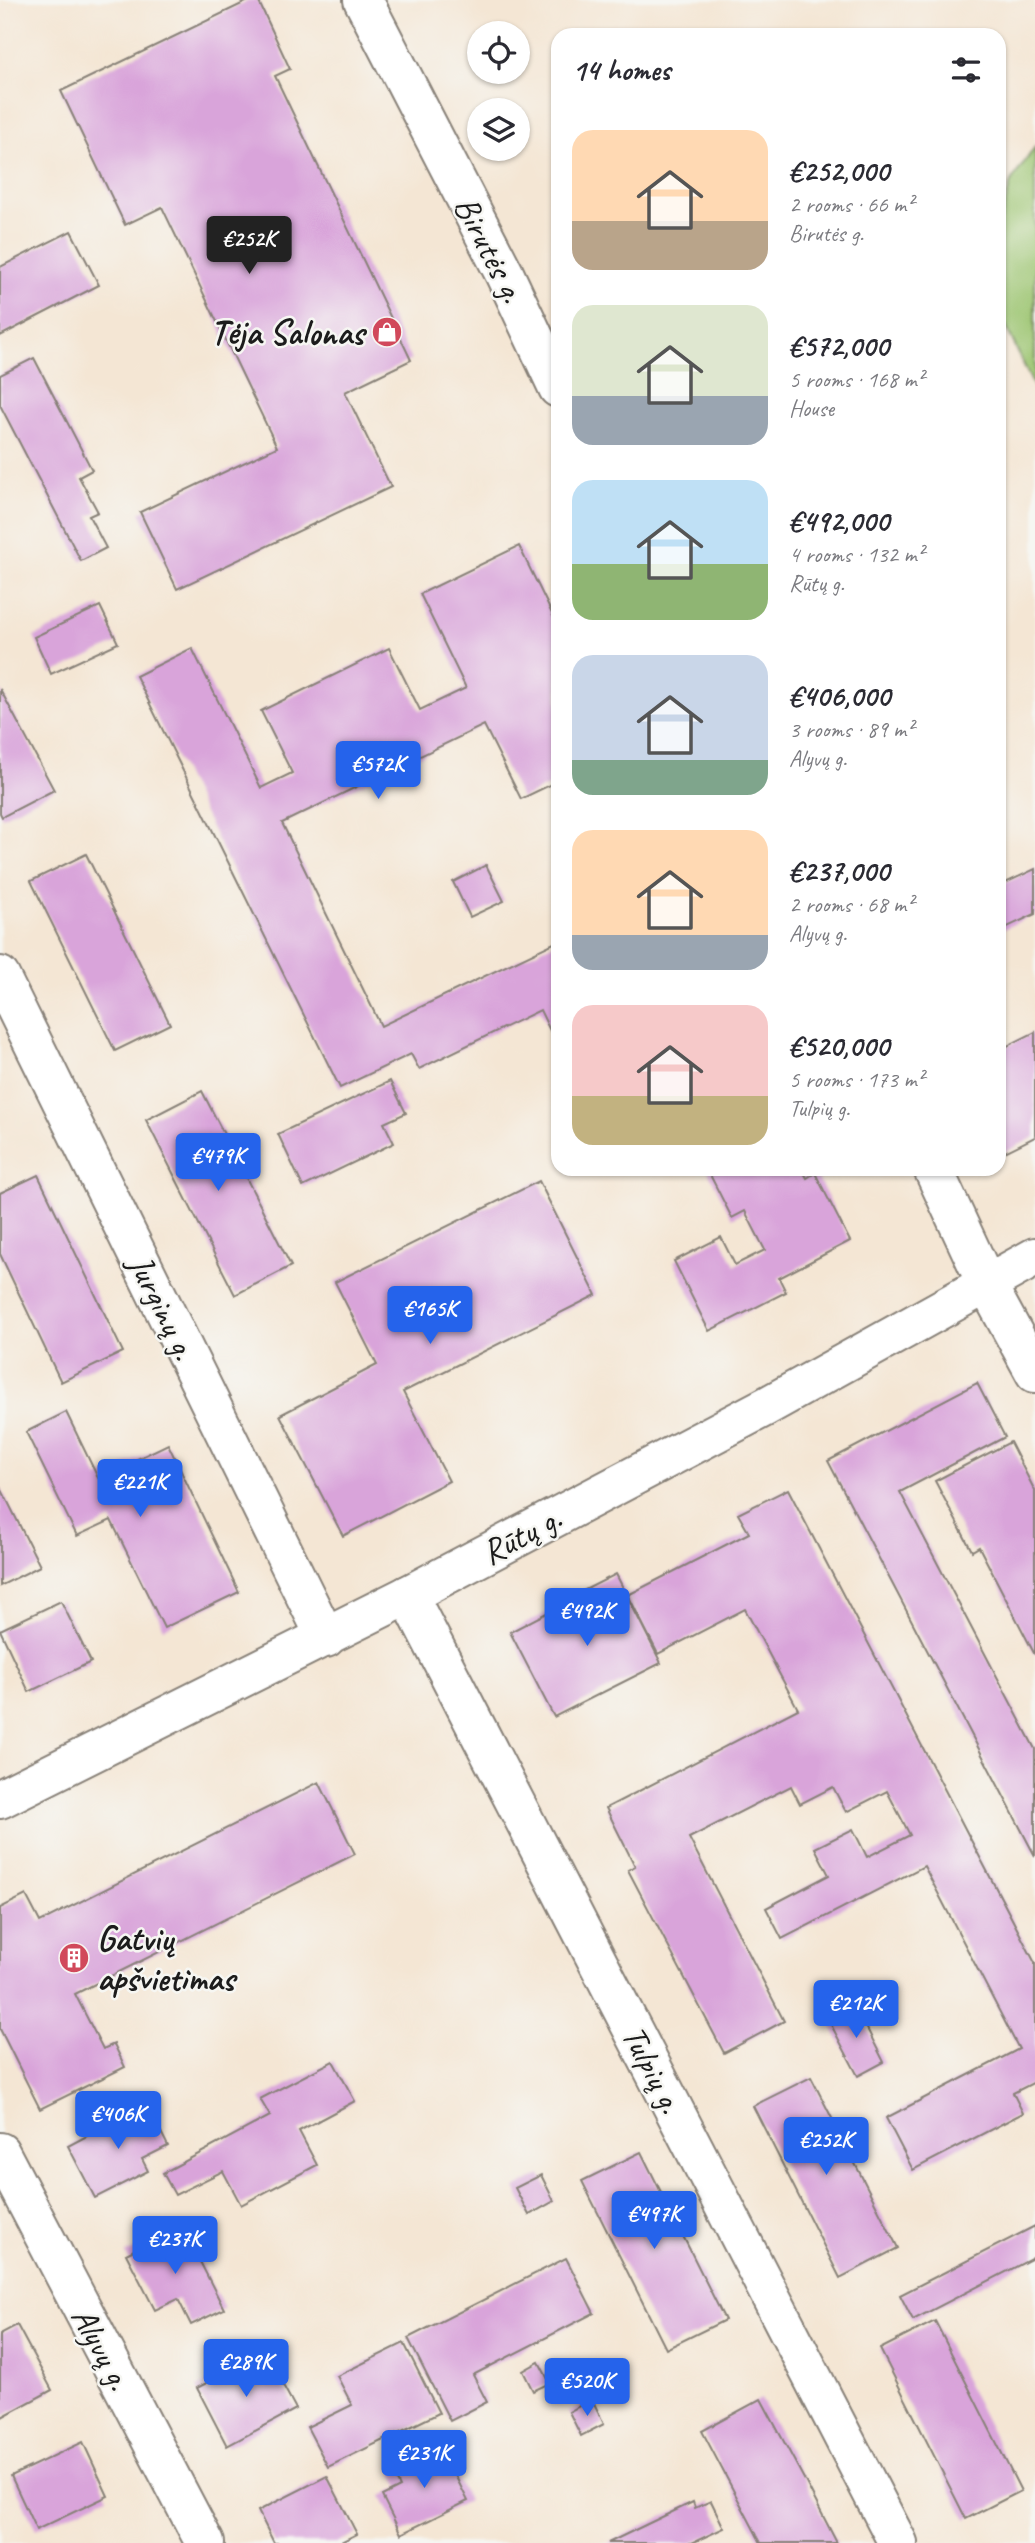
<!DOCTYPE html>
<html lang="en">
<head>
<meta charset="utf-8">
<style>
	body { margin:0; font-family:Caveat,sans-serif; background:#f2f2f3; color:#2b2b33; height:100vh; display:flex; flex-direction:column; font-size:26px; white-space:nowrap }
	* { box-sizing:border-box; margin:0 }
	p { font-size:23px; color:#7c7c81 }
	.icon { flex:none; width:38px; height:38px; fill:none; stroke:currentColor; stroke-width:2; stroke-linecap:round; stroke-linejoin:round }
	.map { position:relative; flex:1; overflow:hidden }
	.details { position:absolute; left:551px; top:28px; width:455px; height:1148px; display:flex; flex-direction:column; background:#fff; border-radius:21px; box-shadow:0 2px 5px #0004 }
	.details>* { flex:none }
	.buttons { position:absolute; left:467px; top:21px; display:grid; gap:14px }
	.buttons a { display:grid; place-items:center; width:63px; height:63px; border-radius:50%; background:#fff; box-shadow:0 2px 5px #0004; font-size:35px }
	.price { position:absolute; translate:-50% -60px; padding:0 16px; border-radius:7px; background:#2563eb; color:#fff; font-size:23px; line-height:46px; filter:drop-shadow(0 2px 4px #0008) }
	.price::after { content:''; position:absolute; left:50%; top:42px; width:21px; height:16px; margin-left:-10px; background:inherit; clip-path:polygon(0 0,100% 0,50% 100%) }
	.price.selected { background:#222; color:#fff }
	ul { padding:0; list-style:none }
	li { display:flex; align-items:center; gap:21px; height:175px; padding:0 21px }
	li span { display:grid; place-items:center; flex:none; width:196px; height:140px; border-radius:21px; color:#555 }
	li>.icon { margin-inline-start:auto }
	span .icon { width:84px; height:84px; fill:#fffc; stroke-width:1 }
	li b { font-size:30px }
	h2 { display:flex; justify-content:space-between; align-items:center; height:84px; padding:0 21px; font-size:30px }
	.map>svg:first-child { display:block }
	.garden { fill:#9cc571; stroke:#5c7046; stroke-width:2 }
	.building { fill:#d9a4da }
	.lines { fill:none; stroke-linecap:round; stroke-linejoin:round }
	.street-casing { stroke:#888178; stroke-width:42 }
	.street { stroke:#fff; stroke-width:38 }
	.labels { text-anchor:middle; stroke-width:5; stroke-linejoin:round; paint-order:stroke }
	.street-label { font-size:35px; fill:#1c1c1c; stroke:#f6f6f2 }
	.poi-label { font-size:35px; font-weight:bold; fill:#1c1c1c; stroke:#f6f6f2; text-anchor:end }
</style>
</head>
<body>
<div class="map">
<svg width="1035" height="2543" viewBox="0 0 1035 2543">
	<rect width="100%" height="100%" fill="#f6f6f2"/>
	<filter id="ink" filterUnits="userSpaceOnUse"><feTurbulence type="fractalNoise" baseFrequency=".0143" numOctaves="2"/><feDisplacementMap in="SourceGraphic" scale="14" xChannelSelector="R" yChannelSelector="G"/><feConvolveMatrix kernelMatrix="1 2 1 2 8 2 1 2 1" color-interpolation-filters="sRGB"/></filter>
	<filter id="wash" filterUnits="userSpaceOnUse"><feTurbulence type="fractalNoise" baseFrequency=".00686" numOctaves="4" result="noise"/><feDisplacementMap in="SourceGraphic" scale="28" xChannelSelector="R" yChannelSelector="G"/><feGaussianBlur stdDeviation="1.57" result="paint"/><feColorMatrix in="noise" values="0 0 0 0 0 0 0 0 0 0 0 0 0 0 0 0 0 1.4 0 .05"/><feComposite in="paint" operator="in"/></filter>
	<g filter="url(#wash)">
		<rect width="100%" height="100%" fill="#f4e6d4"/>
		<polygon class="garden" points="1035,147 1035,389 999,311 999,227 1011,182"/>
		<g id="blocks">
			<g class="building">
				<polygon points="250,0 258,0 290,69 275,76 411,360 345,392 391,487 177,589 140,512 277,447 162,207 125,225 61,91"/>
				<polygon points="71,231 99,285 0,336 0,267"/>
				<polygon points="34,358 92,470 79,477 98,512 89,516 106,548 81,561 0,405 0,375"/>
				<polygon points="519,546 558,626 558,781 521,799 484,725 282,823 381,1026 558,941 558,1047 540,1010 419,1069 411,1054 340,1088 136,676 192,648 261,788 292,773 261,711 389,648 420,710 466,688 420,594"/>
				<polygon points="100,606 118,643 51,674 34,637"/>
				<polygon points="0,689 54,790 2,817 0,813"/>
				<polygon points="86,854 170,1024 115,1051 31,881"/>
				<polygon points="486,865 504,901 470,917 453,882"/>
				<polygon points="1035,869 1035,914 999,931 999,886"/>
				<polygon points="1035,1032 1035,1137 999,1155 999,1050"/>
				<polygon points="390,1081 406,1113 384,1123 394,1143 303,1187 278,1134"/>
				<polygon points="202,1091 291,1266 235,1295 146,1120"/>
				<polygon points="707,1169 802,1169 807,1178 815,1173 850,1241 779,1278 786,1292 709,1331 674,1261 721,1237 735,1265 765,1250 745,1211 732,1218"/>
				<polygon points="38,1175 123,1352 61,1382 0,1254 0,1193"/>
				<polygon points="539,1181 596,1295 403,1392 449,1481 343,1536 280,1415 377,1365 335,1282"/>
				<polygon points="977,1383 1005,1437 900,1492 1035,1749 1035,1856 828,1461"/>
				<polygon points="66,1412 98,1478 168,1444 239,1592 164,1628 111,1520 77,1536 26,1432"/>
				<polygon points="1010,1442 1035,1491 1035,1655 979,1547 972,1551 935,1481"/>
				<polygon points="0,1486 40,1566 0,1586"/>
				<polygon points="788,1489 1035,1963 1035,2082 1013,2093 1023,2113 913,2170 886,2118 1019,2049 924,1866 782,1939 766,1908 829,1875 815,1848 853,1829 867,1857 910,1835 887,1791 846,1812 833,1787 800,1804 791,1786 689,1838 784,2021 724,2053 628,1870 635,1866 606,1808 798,1709 745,1609 658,1654 628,1595 749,1533 738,1514"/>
				<polygon points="616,1574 661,1663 554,1717 510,1632 550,1611 558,1626 585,1613 575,1595"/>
				<polygon points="61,1601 91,1662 29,1692 0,1630"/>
				<polygon points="319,1782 355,1854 75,1994 103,2049 114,2044 125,2067 40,2109 0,2029 0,1908 26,1895 40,1922"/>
				<polygon points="855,2005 884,2062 858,2076 828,2019"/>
				<polygon points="333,2061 355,2101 299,2131 317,2165 241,2205 223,2171 175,2195 163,2173 270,2116 260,2099"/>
				<polygon points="811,2077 898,2248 840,2278 753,2106"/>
				<polygon points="147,2104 168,2146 142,2159 148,2171 95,2198 68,2146"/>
				<polygon points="641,2152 725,2320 666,2349 582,2181"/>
				<polygon points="541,2175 554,2201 529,2215 515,2188"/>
				<polygon points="182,2226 224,2309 191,2325 178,2299 155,2310 126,2254"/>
				<polygon points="1035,2226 1035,2257 913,2320 900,2295"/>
				<polygon points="566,2258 594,2313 473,2375 487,2402 450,2421 408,2338"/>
				<polygon points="935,2321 1021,2491 966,2519 880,2349"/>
				<polygon points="17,2325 52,2390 0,2418 0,2334"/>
				<polygon points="404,2343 439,2413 328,2467 307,2427 352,2405 337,2376"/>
				<polygon points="265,2352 296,2409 227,2446 197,2388"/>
				<polygon points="539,2362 550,2383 533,2391 523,2371"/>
				<polygon points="592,2399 604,2424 581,2436 569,2412"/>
				<polygon points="761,2399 804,2479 837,2543 761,2543 702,2431"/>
				<polygon points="83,2442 108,2496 36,2530 11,2476"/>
				<polygon points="440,2445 468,2501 401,2534 382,2496 400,2487 391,2469"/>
				<polygon points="327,2476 357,2534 339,2543 274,2543 258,2511"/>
				<polygon points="711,2501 724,2528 692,2543 608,2543 693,2502 695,2508"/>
			</g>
		</g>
	</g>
	<g filter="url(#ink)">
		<use href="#blocks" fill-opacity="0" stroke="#888178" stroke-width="2"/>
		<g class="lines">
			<g class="street-casing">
				<g id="street">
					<polyline points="363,0 504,273 558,388"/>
					<polyline points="0,976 326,1638"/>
					<polyline points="933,1169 986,1283 1035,1373"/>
					<polyline points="408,1595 898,2543"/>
					<polyline points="0,1799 408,1595 765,1407 1035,1257"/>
					<polyline points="0,2152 205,2543"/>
				</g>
			</g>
			<use href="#street" class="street"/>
		</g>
	</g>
	<defs>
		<g id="shop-disc" transform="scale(1.575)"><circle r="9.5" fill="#d1495b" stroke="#f6f6f2"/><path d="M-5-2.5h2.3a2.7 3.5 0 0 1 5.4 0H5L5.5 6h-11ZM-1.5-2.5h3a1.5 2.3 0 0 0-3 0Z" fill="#fff"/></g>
		<g id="building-disc" transform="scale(1.575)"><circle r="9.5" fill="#d1495b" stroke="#f6f6f2"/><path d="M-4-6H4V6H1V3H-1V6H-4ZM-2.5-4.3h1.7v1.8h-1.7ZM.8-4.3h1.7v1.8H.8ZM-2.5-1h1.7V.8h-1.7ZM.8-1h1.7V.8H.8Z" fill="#fff"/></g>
	</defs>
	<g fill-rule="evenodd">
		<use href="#shop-disc" x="387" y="332"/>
		<use href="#building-disc" x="74" y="1958"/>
	</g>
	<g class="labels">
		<g class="street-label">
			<text transform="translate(490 249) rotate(63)" y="12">Birutės g.</text>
			<text transform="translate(163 1307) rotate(64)" y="12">Jurginų g.</text>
			<text transform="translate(521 1535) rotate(-28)" y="12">Rūtų g.</text>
			<text transform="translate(653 2069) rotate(63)" y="12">Tulpių g.</text>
			<text transform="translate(102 2348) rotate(62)" y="12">Alyvų g.</text>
		</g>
		<g class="poi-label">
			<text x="364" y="344">Tėja Salonas</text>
			<text x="97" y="1950" text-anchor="start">Gatvių<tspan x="97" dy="40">apšvietimas</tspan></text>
		</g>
	</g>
</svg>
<div class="buttons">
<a><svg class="icon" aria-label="locate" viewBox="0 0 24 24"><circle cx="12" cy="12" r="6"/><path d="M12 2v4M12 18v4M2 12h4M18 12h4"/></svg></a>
<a><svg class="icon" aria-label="layers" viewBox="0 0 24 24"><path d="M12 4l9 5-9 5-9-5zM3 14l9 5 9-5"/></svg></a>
</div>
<b class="price selected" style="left:249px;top:276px">€252K</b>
<b class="price" style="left:378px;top:801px">€572K</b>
<b class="price" style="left:218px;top:1193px">€479K</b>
<b class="price" style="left:430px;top:1346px">€165K</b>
<b class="price" style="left:140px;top:1519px">€221K</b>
<b class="price" style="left:587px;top:1648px">€492K</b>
<b class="price" style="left:856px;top:2040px">€212K</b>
<b class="price" style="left:118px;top:2151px">€406K</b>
<b class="price" style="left:826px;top:2177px">€252K</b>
<b class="price" style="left:654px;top:2251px">€497K</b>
<b class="price" style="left:175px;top:2276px">€237K</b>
<b class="price" style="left:246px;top:2399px">€289K</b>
<b class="price" style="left:587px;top:2418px">€520K</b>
<b class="price" style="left:424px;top:2490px">€231K</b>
<section class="details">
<h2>14 homes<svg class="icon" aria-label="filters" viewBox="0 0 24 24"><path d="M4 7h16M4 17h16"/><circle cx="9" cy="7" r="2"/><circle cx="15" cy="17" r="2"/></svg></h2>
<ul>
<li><span style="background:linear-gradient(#ffd9b3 65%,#b9a48a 0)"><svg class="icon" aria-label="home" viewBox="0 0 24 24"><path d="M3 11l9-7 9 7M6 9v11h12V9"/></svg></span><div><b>€252,000</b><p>2 rooms · 66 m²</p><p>Birutės g.</p></div></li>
<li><span style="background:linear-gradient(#dfe7d0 65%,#9aa5b1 0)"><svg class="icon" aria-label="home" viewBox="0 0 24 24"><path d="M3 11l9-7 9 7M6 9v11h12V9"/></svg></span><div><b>€572,000</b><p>5 rooms · 168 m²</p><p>House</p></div></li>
<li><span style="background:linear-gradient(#bfe0f5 60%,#8fb573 0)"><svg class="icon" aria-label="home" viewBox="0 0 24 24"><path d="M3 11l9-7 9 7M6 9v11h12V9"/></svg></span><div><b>€492,000</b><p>4 rooms · 132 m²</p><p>Rūtų g.</p></div></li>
<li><span style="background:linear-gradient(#c9d6e8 75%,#7fa58c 0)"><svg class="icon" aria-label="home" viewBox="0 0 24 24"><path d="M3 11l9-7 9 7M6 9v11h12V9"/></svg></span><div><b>€406,000</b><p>3 rooms · 89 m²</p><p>Alyvų g.</p></div></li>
<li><span style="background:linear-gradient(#ffd9b3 75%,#9aa5b1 0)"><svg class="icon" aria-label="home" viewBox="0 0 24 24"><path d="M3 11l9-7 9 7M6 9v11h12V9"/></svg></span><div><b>€237,000</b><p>2 rooms · 68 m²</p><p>Alyvų g.</p></div></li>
<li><span style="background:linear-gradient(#f6c9c9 65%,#c2b280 0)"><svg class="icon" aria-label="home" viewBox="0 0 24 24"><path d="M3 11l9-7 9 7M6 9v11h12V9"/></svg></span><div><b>€520,000</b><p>5 rooms · 173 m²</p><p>Tulpių g.</p></div></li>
</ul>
</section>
</div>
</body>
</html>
